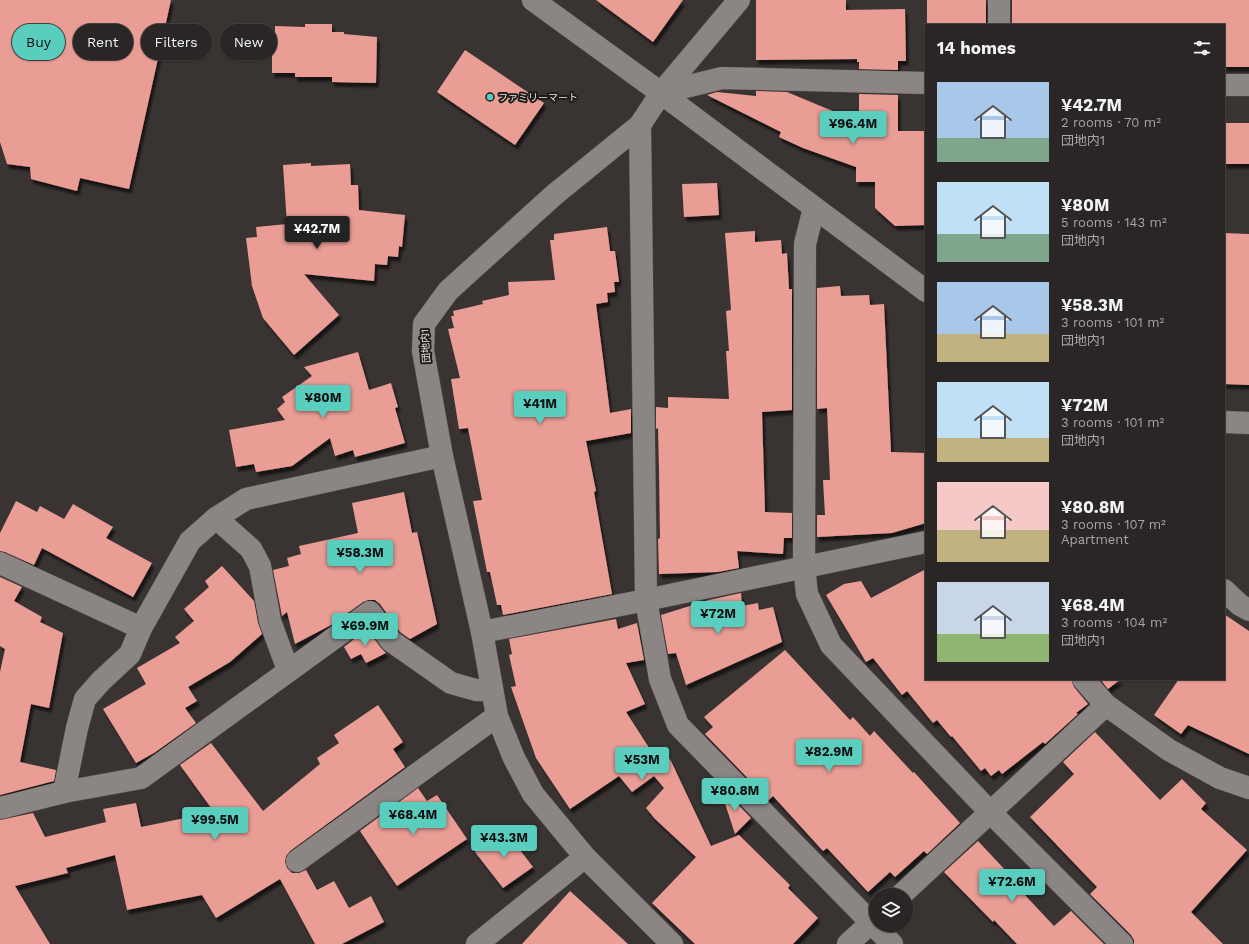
<!DOCTYPE html>
<html lang="en">
<head>
<meta charset="utf-8">
<style>
	body { margin:0; font-family:"Work Sans","Noto Sans JP",sans-serif; background:#332e2e; color:#f1f3f6; height:100vh; display:flex; flex-direction:column; font-size:15px; white-space:nowrap }
	* { box-sizing:border-box; margin:0 }
	p { font-size:13px; color:#a6a5a7 }
	.icon { flex:none; width:22px; height:22px; fill:none; stroke:currentColor; stroke-width:2; stroke-linecap:round; stroke-linejoin:round }
	.map { position:relative; flex:1; overflow:hidden }
	.side { position:absolute; left:925px; top:24px; width:300px; height:656px; display:flex; flex-direction:column; background:#2b2626; border-radius:0px; box-shadow:0 1px 3px #0004,0 0 0 1px #474343 }
	.side>* { flex:none }
	.guide { position:absolute; left:12px; top:24px; width:380px; height:36px; display:flex; gap:8px }
	.buttons { position:absolute; left:869px; top:888px; display:grid; gap:8px }
	.buttons a { display:grid; place-items:center; width:44px; height:44px; border-radius:50%; background:#2b2626; box-shadow:0 1px 3px #0004,0 0 0 1px #474343; font-size:20px }
	.price { position:absolute; translate:-50% -34px; padding:0 9px; border-radius:4px; background:#59cebf; color:#111; font-size:13px; line-height:26px; filter:drop-shadow(0 1px 2px #0008) }
	.price::after { content:''; position:absolute; left:50%; top:24px; width:12px; height:9px; margin-left:-6px; background:inherit; clip-path:polygon(0 0,100% 0,50% 100%) }
	.price.active { background:#222; color:#fff }
	ul { padding:0; list-style:none }
	li { display:flex; align-items:center; gap:12px; height:100px; padding:0 12px }
	li span { display:grid; place-items:center; flex:none; width:112px; height:80px; border-radius:0px; color:#555 }
	li>.icon { margin-inline-start:auto }
	span .icon { width:48px; height:48px; fill:#fffc; stroke-width:1 }
	li b { font-size:17px }
	h2 { display:flex; justify-content:space-between; align-items:center; height:48px; padding:0 12px; font-size:17px }
	.chip { padding:0 14px; border-radius:18px; background:#2b2626; box-shadow:0 1px 3px #0004,0 0 0 1px #474343; font-size:14px; line-height:36px }
	.chip.active { background:#59cebf; color:#111 }
	.map>svg:first-child { display:block }
	.building { fill:#e99d95; filter:url(#shadow) }
	.lines { fill:none; stroke-linecap:round; stroke-linejoin:round }
	.minor-casing { stroke:#565150; stroke-width:23 }
	.minor { stroke:#8b8584; stroke-width:22 }
	.poi-dot { fill:#59cebf; stroke:#1e1b1b; stroke-width:1.5 }
	.labels { text-anchor:middle; stroke-width:4; stroke-linejoin:round; paint-order:stroke }
	.poi-label { font-size:10px; fill:#efebea; stroke:#1e1b1b; text-anchor:start }
	.street-label { font-size:10px; fill:#efebea; stroke:#1e1b1b }
</style>
</head>
<body>
<div class="map">
<svg width="1249" height="944" viewBox="0 0 1249 944">
	<defs>
		<filter id="shadow"><feDropShadow dx="2.5" dy="4.5" stdDeviation="1" flood-color="#0009"/></filter>
	</defs>
	<rect width="100%" height="100%" fill="#393332"/>
	<g class="building">
		<polygon points="0,0 171,0 129,189 80,178 77,191 31,179 30,167 7,164 0,142"/>
		<polygon points="596,0 683,0 653,42"/>
		<polygon points="756,0 846,0 846,10 905,9 906,61 898,61 898,70 859,69 859,62 857,62 857,59 756,60"/>
		<rect x="927" y="0" width="59" height="25"/>
		<polygon points="1012,0 1249,0 1249,67 1224,67 1224,25 1012,25"/>
		<polygon points="305,24 332,24 332,32 344,32 344,34 377,37 376,83 332,82 332,77 295,77 295,73 272,73 272,32 275,32 275,26 305,27"/>
		<polygon points="465,50 544,103 515,145 437,92"/>
		<polygon points="756,91 787,92 859,122 859,94 898,95 898,131 926,131 926,225 895,226 875,208 875,182 856,182 856,167 803,148 779,137 781,132 707,95 717,92 756,96"/>
		<rect x="1224" y="123" width="25" height="41"/>
		<polygon points="311,163 311,166 350,164 351,185 358,185 359,210 405,215 402,247 399,246 398,257 388,256 387,265 375,264 374,281 304,274 339,315 294,355 263,318 252,286 246,238 257,237 256,227 287,224 283,165"/>
		<polygon points="717,183 719,215 684,217 682,184"/>
		<polygon points="607,227 610,251 615,251 619,282 614,282 615,292 607,293 608,302 596,304 610,413 631,409 631,433 586,441 596,491 594,492 612,594 503,615 501,605 497,605 490,572 487,572 473,501 482,500 468,428 459,429 451,379 460,378 448,329 454,328 451,316 454,316 453,311 483,304 482,301 509,295 508,282 555,280 550,240 554,240 554,234"/>
		<polygon points="755,231 755,242 781,240 782,254 787,253 789,289 792,289 792,410 762,412 765,512 792,513 792,538 784,538 783,554 737,551 739,568 718,572 659,574 658,539 660,538 659,471 658,428 656,429 656,407 668,408 668,397 729,399 726,351 729,351 726,311 731,310 725,233"/>
		<polygon points="1224,233 1249,234 1249,385 1224,384"/>
		<polygon points="840,286 841,296 869,295 870,305 884,304 891,452 926,453 926,523 892,533 817,537 817,515 825,515 823,480 830,480 827,408 817,409 817,288"/>
		<polygon points="358,352 369,390 391,383 398,407 395,408 405,443 355,457 353,450 335,456 330,438 292,466 256,472 254,464 236,467 229,430 285,420 277,409 285,402 282,397 312,376 304,367"/>
		<polygon points="404,492 412,533 417,532 437,624 410,639 400,632 380,604 375,600 368,600 363,602 331,625 295,644 287,612 282,616 273,570 289,566 287,558 301,554 299,546 358,533 352,503"/>
		<polygon points="16,501 37,512 40,506 64,519 73,504 113,527 106,538 152,563 133,597 42,548 34,565 5,552 0,551 0,533"/>
		<polygon points="222,566 254,601 258,623 262,634 230,662 188,687 197,701 185,708 196,723 154,753 136,763 103,709 146,684 137,668 180,643 175,637 194,621 184,609 209,587 205,581"/>
		<polygon points="926,569 926,679 1071,679 1074,687 1088,704 1076,713 1078,714 1045,744 1043,742 1002,774 999,770 991,776 985,768 981,771 952,736 951,737 937,720 933,723 907,691 902,695 873,658 866,662 826,595 844,584 861,581 871,598"/>
		<polygon points="0,577 22,587 14,601 42,617 40,622 63,633 49,708 31,704 20,762 56,770 54,781 0,795 0,672 5,649 0,646"/>
		<polygon points="741,593 742,606 758,603 759,610 773,607 782,642 686,685 676,653 668,654 661,615 709,600"/>
		<polygon points="1224,614 1249,631 1249,754 1188,725 1181,734 1154,715 1179,679 1224,679"/>
		<polygon points="616,619 618,629 637,623 644,660 626,663 645,704 626,712 655,757 663,751 671,761 711,846 739,835 790,885 788,888 818,918 793,944 695,944 652,903 696,857 655,819 646,808 664,788 654,776 632,792 619,776 570,809 536,758 511,687 516,686 509,655 512,654 509,639"/>
		<polygon points="367,629 381,648 386,653 366,663 361,654 351,659 344,647"/>
		<polygon points="785,650 850,720 853,717 870,736 874,731 913,773 914,772 960,823 927,854 924,851 895,877 890,872 868,892 827,848 823,851 773,796 769,800 705,734 713,727 704,717"/>
		<polygon points="1100,679 1121,679 1108,689"/>
		<polygon points="378,705 403,742 393,749 405,767 290,851 286,856 285,862 287,868 292,873 299,873 306,870 317,890 334,881 349,908 371,896 384,922 342,944 315,944 280,879 216,918 202,895 127,910 115,855 66,868 68,873 15,886 50,944 0,944 0,820 33,813 45,837 106,822 103,809 136,803 141,827 214,812 180,765 211,743 263,811 320,764 317,758 339,743 334,735"/>
		<polygon points="1095,732 1160,800 1182,779 1206,803 1201,809 1247,850 1191,912 1223,944 1134,944 1134,940 1131,935 1090,894 1097,887 1030,817 1074,774 1063,762"/>
		<polygon points="719,785 751,818 735,834"/>
		<polygon points="418,788 427,801 437,795 467,839 397,886 360,831"/>
		<polygon points="504,829 533,867 503,888 475,852"/>
		<polygon points="978,841 1025,891 1023,893 1054,926 1071,911 1104,944 1017,944 994,920 993,922 944,872"/>
		<polygon points="570,891 592,911 628,944 522,944"/>
	</g>
	<g class="lines">
		<g class="minor-casing">
			<g id="minor">
				<polyline points="533,0 661,93 926,291"/>
				<polyline points="739,0 661,93 640,125 646,600 660,679 678,725 892,944"/>
				<polyline points="999,25 999,0"/>
				<polyline points="1224,85 1249,85"/>
				<polyline points="661,93 722,78 926,83"/>
				<polyline points="814,208 805,244 804,567 807,594 831,645 990,812 1122,944"/>
				<polyline points="1224,422 1249,423"/>
				<polyline points="216,518 251,549 260,566 270,621 288,670"/>
				<polyline points="0,563 141,628"/>
				<polyline points="1224,590 1240,605 1249,610"/>
				<polyline points="482,632 442,456 423,351 424,324 448,291 554,195 640,125"/>
				<polyline points="1083,679 1106,705 1169,750 1220,778 1249,788"/>
				<polyline points="64,792 77,728 85,699 101,681 130,654 141,628 190,541 216,518 246,499 442,456"/>
				<polyline points="0,808 64,792 141,778 370,612 391,641 451,683 476,690 492,690"/>
				<polyline points="585,857 672,944"/>
				<polyline points="297,861 497,716"/>
				<polyline points="901,895 1106,705"/>
				<polyline points="477,944 585,857 533,794 514,758 497,716 482,632 646,600 926,542"/>
				<polyline points="848,944 876,918"/>
			</g>
		</g>
		<use href="#minor" class="minor"/>
	</g>
	<circle class="poi-dot" cx="490" cy="97" r="4"/>
	<g class="labels">
		<g class="poi-label">
			<text x="498" y="101">ファミリーマート</text>
		</g>
		<g class="street-label">
			<text transform="translate(425 346) rotate(-93)" y="4">団地内1</text>
		</g>
	</g>
</svg>
<div class="buttons">
<a><svg class="icon" aria-label="layers" viewBox="0 0 24 24"><path d="M12 4l9 5-9 5-9-5zM3 14l9 5 9-5"/></svg></a>
</div>
<b class="price" style="left:853px;top:145px">¥96.4M</b>
<b class="price active" style="left:317px;top:250px">¥42.7M</b>
<b class="price" style="left:323px;top:419px">¥80M</b>
<b class="price" style="left:540px;top:425px">¥41M</b>
<b class="price" style="left:360px;top:574px">¥58.3M</b>
<b class="price" style="left:718px;top:635px">¥72M</b>
<b class="price" style="left:365px;top:647px">¥69.9M</b>
<b class="price" style="left:829px;top:773px">¥82.9M</b>
<b class="price" style="left:642px;top:781px">¥53M</b>
<b class="price" style="left:735px;top:812px">¥80.8M</b>
<b class="price" style="left:413px;top:836px">¥68.4M</b>
<b class="price" style="left:215px;top:841px">¥99.5M</b>
<b class="price" style="left:504px;top:859px">¥43.3M</b>
<b class="price" style="left:1012px;top:903px">¥72.6M</b>
<div class="guide">
<a class="chip active">Buy</a>
<a class="chip">Rent</a>
<a class="chip">Filters</a>
<a class="chip">New</a>
</div>
<section class="side">
<h2>14 homes<svg class="icon" aria-label="filters" viewBox="0 0 24 24"><path d="M4 7h16M4 17h16"/><circle cx="9" cy="7" r="2"/><circle cx="15" cy="17" r="2"/></svg></h2>
<ul>
<li><span style="background:linear-gradient(#a9c7e8 70%,#7fa58c 0)"><svg class="icon" aria-label="home" viewBox="0 0 24 24"><path d="M3 11l9-7 9 7M6 9v11h12V9"/></svg></span><div><b>¥42.7M</b><p>2 rooms · 70 m²</p><p>団地内1</p></div></li>
<li><span style="background:linear-gradient(#bfe0f5 65%,#7fa58c 0)"><svg class="icon" aria-label="home" viewBox="0 0 24 24"><path d="M3 11l9-7 9 7M6 9v11h12V9"/></svg></span><div><b>¥80M</b><p>5 rooms · 143 m²</p><p>団地内1</p></div></li>
<li><span style="background:linear-gradient(#a9c7e8 65%,#c2b280 0)"><svg class="icon" aria-label="home" viewBox="0 0 24 24"><path d="M3 11l9-7 9 7M6 9v11h12V9"/></svg></span><div><b>¥58.3M</b><p>3 rooms · 101 m²</p><p>団地内1</p></div></li>
<li><span style="background:linear-gradient(#bfe0f5 70%,#c2b280 0)"><svg class="icon" aria-label="home" viewBox="0 0 24 24"><path d="M3 11l9-7 9 7M6 9v11h12V9"/></svg></span><div><b>¥72M</b><p>3 rooms · 101 m²</p><p>団地内1</p></div></li>
<li><span style="background:linear-gradient(#f6c9c9 60%,#c2b280 0)"><svg class="icon" aria-label="home" viewBox="0 0 24 24"><path d="M3 11l9-7 9 7M6 9v11h12V9"/></svg></span><div><b>¥80.8M</b><p>3 rooms · 107 m²</p><p>Apartment</p></div></li>
<li><span style="background:linear-gradient(#c9d6e8 65%,#8fb573 0)"><svg class="icon" aria-label="home" viewBox="0 0 24 24"><path d="M3 11l9-7 9 7M6 9v11h12V9"/></svg></span><div><b>¥68.4M</b><p>3 rooms · 104 m²</p><p>団地内1</p></div></li>
</ul>
</section>
</div>
</body>
</html>
